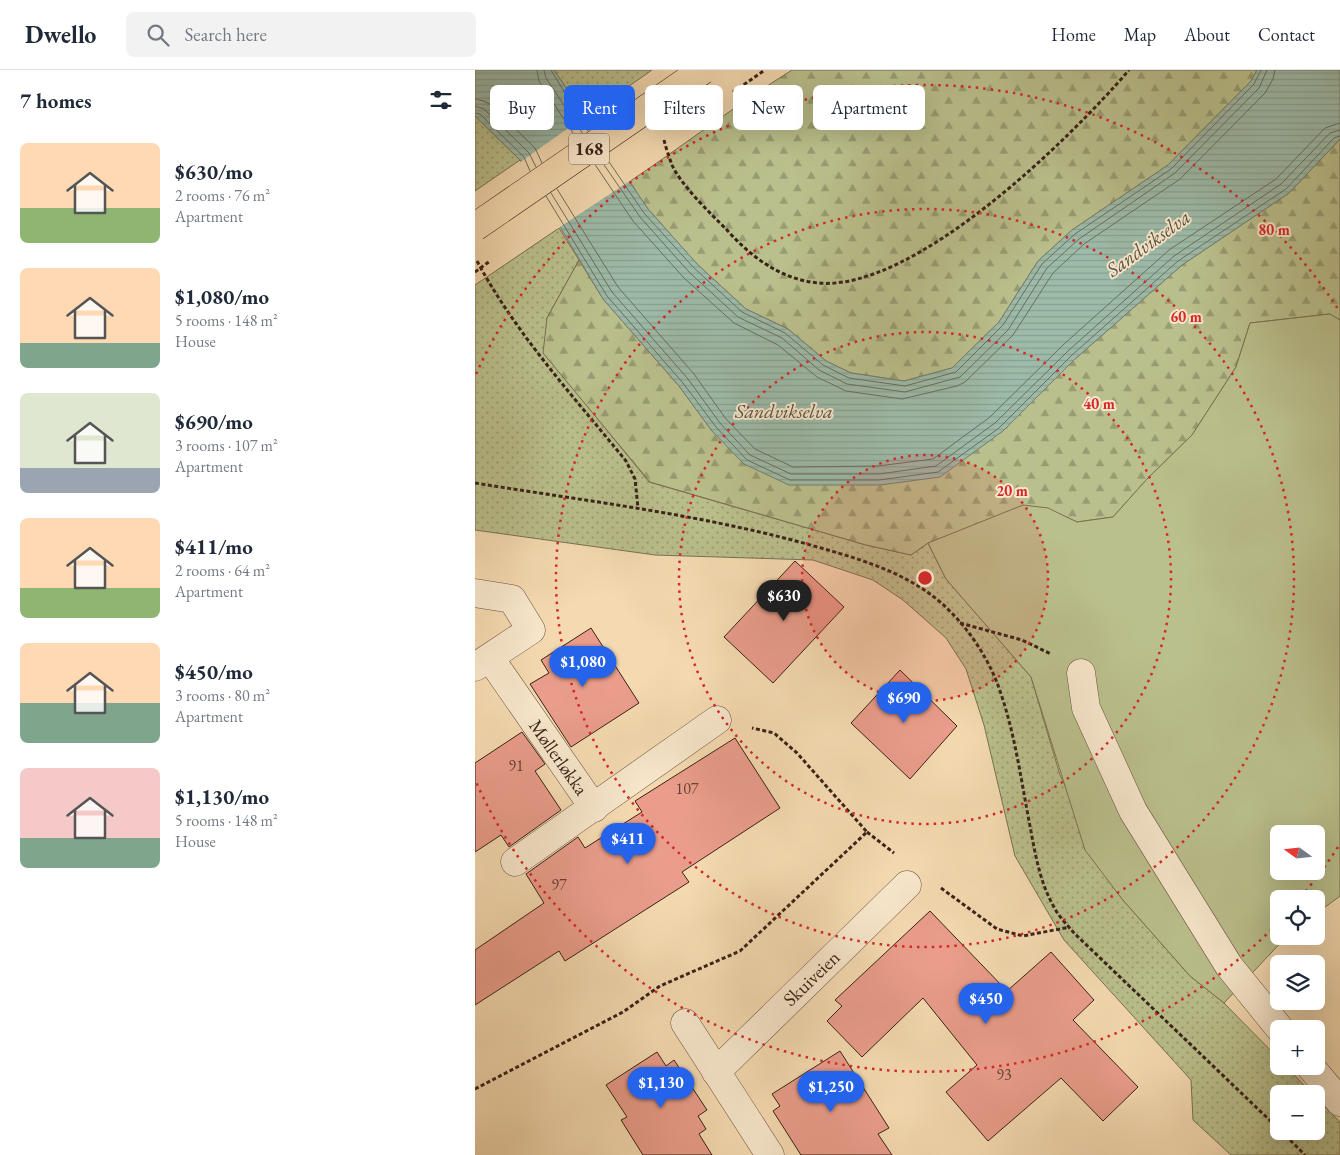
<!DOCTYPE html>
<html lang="en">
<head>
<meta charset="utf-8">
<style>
	body { margin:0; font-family:"EB Garamond",serif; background:#f2f2f3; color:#1f2937; height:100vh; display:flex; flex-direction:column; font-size:19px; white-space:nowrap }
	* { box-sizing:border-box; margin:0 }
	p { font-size:16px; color:#747a83 }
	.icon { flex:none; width:28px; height:28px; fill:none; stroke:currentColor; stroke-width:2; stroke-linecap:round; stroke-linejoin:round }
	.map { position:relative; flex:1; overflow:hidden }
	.drawer { display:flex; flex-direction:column; background:#fff; width:475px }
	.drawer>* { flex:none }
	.banner { position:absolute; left:15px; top:15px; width:475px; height:45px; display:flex; gap:10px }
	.needle { width:32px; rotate:285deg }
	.tools { position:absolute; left:795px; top:755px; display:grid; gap:10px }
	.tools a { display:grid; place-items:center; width:55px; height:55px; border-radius:8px; background:#fff; box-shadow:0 5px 20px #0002; font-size:25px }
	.price { position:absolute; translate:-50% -42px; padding:0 11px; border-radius:18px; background:#2563eb; color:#fff; font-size:16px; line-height:32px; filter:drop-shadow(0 1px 2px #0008) }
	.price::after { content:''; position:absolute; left:50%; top:30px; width:15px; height:11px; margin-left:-8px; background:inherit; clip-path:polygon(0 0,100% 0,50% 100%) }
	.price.on { background:#222; color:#fff }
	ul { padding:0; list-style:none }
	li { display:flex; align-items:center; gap:15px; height:125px; padding:0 20px }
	li span { display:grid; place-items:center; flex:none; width:140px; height:100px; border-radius:8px; color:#555 }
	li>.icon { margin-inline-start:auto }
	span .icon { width:60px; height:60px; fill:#fffc; stroke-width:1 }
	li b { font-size:21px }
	h2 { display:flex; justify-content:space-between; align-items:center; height:60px; padding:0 20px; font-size:21px }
	.pill { padding:0 18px; border-radius:8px; background:#fff; box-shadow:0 5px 20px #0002; font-size:18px; line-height:45px }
	.pill.on { background:#2563eb; color:#fff }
	header { display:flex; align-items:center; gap:30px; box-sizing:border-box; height:70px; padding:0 25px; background:#fff; border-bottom:1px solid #e0e1e3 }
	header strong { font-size:24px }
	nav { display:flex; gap:28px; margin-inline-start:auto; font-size:18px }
	.search { width:350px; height:45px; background:#f2f2f3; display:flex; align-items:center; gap:12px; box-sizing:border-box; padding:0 18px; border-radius:8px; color:#747a83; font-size:19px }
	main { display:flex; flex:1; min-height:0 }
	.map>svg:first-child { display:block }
	.grass { fill:url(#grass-dots); stroke:#7a7152 }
	.forest { fill:url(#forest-firs); stroke:#7a7152 }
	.park { fill:#bac08d; stroke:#7a7152; fill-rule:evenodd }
	.water { fill:url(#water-rules); stroke:#757e6f }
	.pier { fill:#f5dab1 }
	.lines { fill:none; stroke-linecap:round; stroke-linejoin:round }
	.shore { stroke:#6b6e60; stroke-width:1 }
	.building { fill:#ea9d8b; stroke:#392218 }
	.minor-casing { stroke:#68503e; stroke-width:29 }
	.path { stroke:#392218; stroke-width:3; stroke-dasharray:4 2.5; stroke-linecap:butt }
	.minor { stroke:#f8e7cc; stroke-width:28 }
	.major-bridge-casing { stroke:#392218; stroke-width:29; stroke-linecap:butt }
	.path-bridge { stroke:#392218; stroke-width:3; stroke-dasharray:4 2.5; stroke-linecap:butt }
	.major-bridge { stroke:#f5dab1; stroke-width:28 }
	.ring { fill:none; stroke:#d62828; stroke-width:2.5; stroke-dasharray:2.5 5 }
	.labels { text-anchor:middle; stroke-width:4; stroke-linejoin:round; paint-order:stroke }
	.number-label { font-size:16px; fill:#654135 }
	.shield { fill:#f8e7cc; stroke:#725d4e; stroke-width:1 }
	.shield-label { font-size:18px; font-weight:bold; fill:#392218 }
	.street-label { font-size:19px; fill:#392218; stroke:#f8e7cc }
	.water-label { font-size:20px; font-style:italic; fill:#575044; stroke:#f8e7cc }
	.centre { fill:#d62828; stroke:#f8e7cc; stroke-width:2.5 }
	.ring-label { font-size:15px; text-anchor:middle; font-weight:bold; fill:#d62828; stroke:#f8e7cc; stroke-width:4; stroke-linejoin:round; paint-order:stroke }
</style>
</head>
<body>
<header>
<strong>Dwello</strong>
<div class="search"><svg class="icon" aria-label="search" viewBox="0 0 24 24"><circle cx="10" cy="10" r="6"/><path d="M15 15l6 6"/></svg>Search here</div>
<nav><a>Home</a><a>Map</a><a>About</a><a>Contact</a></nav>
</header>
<main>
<section class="drawer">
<h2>7 homes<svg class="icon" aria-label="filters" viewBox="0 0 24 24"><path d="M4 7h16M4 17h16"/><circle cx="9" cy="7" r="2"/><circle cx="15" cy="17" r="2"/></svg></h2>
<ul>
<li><span style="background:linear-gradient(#ffd9b3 65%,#8fb573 0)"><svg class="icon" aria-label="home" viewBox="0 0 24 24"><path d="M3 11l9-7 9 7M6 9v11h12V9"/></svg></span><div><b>$630/mo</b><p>2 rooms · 76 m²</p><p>Apartment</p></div></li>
<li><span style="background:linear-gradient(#ffd9b3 75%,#7fa58c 0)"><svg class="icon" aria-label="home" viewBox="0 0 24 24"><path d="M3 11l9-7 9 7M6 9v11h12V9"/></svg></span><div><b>$1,080/mo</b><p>5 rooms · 148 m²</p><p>House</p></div></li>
<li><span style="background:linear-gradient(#dfe7d0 75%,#9aa5b1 0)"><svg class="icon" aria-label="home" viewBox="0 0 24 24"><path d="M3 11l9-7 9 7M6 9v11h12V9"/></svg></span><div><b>$690/mo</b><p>3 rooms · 107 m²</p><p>Apartment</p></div></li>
<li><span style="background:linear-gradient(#ffd9b3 70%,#8fb573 0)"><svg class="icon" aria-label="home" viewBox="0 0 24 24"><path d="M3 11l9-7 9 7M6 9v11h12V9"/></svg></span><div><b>$411/mo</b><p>2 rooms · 64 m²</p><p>Apartment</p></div></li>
<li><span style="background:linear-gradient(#ffd9b3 60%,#7fa58c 0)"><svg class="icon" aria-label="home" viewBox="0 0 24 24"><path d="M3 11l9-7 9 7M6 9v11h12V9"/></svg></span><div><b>$450/mo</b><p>3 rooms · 80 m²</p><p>Apartment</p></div></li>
<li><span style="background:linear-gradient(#f6c9c9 70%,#7fa58c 0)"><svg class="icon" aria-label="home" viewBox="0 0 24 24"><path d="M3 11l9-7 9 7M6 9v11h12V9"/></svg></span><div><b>$1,130/mo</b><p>5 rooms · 148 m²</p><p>House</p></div></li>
</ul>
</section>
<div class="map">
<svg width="865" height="1085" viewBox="0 0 865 1085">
	<defs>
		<pattern id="grass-dots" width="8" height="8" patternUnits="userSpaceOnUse" patternTransform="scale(1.25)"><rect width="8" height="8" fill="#bac08d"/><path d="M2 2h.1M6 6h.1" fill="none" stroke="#989c72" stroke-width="1.8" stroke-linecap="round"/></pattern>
		<pattern id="forest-firs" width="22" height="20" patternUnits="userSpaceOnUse" patternTransform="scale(1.25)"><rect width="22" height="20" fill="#bac08d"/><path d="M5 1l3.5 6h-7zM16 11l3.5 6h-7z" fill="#989c72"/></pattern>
		<pattern id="water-rules" width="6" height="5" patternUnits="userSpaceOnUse" patternTransform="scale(1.25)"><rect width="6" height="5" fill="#9dbba9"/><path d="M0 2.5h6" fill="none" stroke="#88a091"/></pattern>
	</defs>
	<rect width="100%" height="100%" fill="#f5dab1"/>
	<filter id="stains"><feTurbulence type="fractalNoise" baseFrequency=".004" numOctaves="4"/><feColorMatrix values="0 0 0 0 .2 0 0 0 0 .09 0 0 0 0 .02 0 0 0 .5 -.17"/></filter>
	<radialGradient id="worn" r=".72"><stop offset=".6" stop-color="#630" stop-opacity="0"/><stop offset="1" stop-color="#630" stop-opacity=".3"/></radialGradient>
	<g class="grass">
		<polygon points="79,0 177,0 110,47"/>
		<polygon points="0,46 45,90 0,121"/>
		<polygon points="84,158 104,190 72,248 69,283 174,412 391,475 436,485 453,473 471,509 556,607 585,705 647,829 715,906 749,933 804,989 804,996 811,996 837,1024 804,1024 804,1061 841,1061 841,1028 865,1052 865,1085 756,1085 718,1050 716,1010 589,870 540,786 509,655 491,599 471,568 428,530 398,510 338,490 180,485 0,460 0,215"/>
	</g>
	<g class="forest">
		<path d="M 317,0 L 782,0 L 776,11 L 693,95 L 597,160 L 563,191 L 524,252 L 477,298 L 429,311 L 376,303 L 351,291 L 313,259 L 271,239 L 222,194 L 173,139 L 154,112 C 209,75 261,35 317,0 Z"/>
		<polygon points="865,69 865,250 854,244 775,253 761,297 717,365 672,409 638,447 602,452 573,439 453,473 436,485 391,475 175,412 68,283 72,248 104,190 128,229 204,316 237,361 528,361 600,289 707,195 814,123"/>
	</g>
	<path class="park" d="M 855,244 L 865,250 L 865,826 L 841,844 L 841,829 L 804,829 L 804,866 L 812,866 L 749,933 L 715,906 L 647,829 L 610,780 L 556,607 L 471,509 L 453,473 L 548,435 L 573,438 L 602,452 L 638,447 L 672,409 L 717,365 L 761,297 L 775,253 ZM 804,764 L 841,764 L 841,801 L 804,801 Z"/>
	<polygon class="water" points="0,0 79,0 173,139 222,194 271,239 313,259 351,291 376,303 429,311 477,298 524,252 563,191 597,160 693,95 776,11 782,0 865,0 865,69 814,123 707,195 600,289 528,361 465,407 405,415 314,415 269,394 237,361 204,316 128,229 45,90 0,46"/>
	<polygon class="pier" points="112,45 156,110 82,159 44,93"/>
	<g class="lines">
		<g class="shore">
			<polyline points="62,0 64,11 102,69"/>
			<polyline points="69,0 71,8 108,64"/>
			<polyline points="76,0 113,61"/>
			<polyline points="0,29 9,31 16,35 60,78 67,93"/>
			<polyline points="0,36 9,39 54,83 61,97"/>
			<polyline points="0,43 5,44 49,87 55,101"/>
			<polyline points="130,86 169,143 218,197 267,242 310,263 348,295 374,308 430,316 481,302 528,255 567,194 600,164 696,99 779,14 786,0"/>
			<polyline points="125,89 165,147 214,202 263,247 307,268 344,300 372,314 430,322 485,307 533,260 572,198 604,169 700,103 784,18 792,0"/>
			<polyline points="119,93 158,151 209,208 259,253 303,275 342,307 371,321 427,329 482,316 490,312 538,265 578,203 609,174 705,109 790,23 798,9 800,0"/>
			<polyline points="82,119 143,217 219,304 251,349 280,379 318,397 403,396 458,389 515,347 588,275 694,180 801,109 850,58 865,53"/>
			<polyline points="76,123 137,222 213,309 245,353 275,385 316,404 404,404 461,396 520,353 593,281 699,186 806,114 855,63 865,60"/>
			<polyline points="71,126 132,226 208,313 241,357 272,390 315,410 404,410 463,402 524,358 597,285 703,191 811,119 859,68 865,66"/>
		</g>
	</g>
	<g class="building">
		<polygon points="320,491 369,537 298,613 249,567"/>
		<polygon points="116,558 164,633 96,677 55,614 74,603 66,590"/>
		<polygon points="425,600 482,656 435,709 376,653"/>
		<polygon points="47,662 70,694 60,701 86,740 34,777 26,765 0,782 0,693"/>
		<polygon points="260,668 305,738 207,802 214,812 90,891 84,881 0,935 0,880 69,833 51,804 103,767 110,778 167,742 160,731"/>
		<polygon points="455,841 532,921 576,882 619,930 598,950 663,1017 628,1051 586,1008 513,1071 471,1022 502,995 448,928 387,987 352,951 367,936 360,930"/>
		<polygon points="365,981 414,1058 403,1064 417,1085 326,1085 298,1041 305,1036 297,1024"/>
		<polygon points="182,982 191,996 199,990 232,1040 223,1046 231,1059 224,1064 237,1085 168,1085 146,1050 152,1047 131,1015"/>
	</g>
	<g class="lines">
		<g class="minor-casing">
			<g id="minor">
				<polyline points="0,523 37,529 56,560 0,597"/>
				<polyline points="15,588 119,738"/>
				<polyline points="606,603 611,638 658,741 754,896 805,959"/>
				<polyline points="40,792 242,650"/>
				<polyline points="210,953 295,1085"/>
				<polyline points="835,996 865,1032"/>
				<polyline points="241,1002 432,815"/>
			</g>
		</g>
		<g class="path">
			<path d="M 189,70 C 191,78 194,87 197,95 C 206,115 235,143 251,159 C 276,187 305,209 343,213 C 439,222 595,69 654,0"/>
			<path d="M 2,191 C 41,264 99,327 151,391 L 160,409 L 163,438"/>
			<path d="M 0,413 C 111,431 223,444 332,474 C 370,485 409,495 443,516 C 480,538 510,579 524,618 C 540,663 546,710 555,756 C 560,783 565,813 579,837 C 584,847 593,856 600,864 L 804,1059"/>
			<polyline points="485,553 547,570 576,584"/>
			<polyline points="392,762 419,783"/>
			<polyline points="466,818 522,859 548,866 595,857"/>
			<polyline points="0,1019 148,942 185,916 265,881 392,762 322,683 299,663 277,658"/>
			<polyline points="806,1061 830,1085"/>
		</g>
		<use href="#minor" class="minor"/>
		<g class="major-bridge-casing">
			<polyline id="major-bridge" points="0,157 228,0"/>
		</g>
		<g class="path-bridge">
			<polyline points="258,22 290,0"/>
			<polyline points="0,202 15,191"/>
		</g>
		<use href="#major-bridge" class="major-bridge"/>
	</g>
	<circle cx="450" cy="508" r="123" fill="#d62828" fill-opacity=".12"/>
	<g class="ring">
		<circle cx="450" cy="508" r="123"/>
		<circle cx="450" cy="508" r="246"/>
		<circle cx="450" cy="508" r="369"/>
		<path d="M863 777A493 493 0 0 1 825 828M802 854A493 493 0 0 1 1 712M1 304A493 493 0 0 1 863 239"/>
	</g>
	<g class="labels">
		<g class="number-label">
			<text x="41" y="701">91</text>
			<text x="212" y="724">107</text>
			<text x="84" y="820">97</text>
			<text x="529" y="1010">93</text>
		</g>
		<rect class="shield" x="94" y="63.5" width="40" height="31" rx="4"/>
		<g class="shield-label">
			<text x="114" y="85">168</text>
		</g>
		<g class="street-label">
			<text transform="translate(84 687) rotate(55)" y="7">Møllerløkka</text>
			<text transform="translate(336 908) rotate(-44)" y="7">Skuiveien</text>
		</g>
		<g class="water-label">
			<text transform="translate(673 173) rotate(-36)" y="7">Sandvikselva</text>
			<text x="309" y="348">Sandvikselva</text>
		</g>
	</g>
	<circle cx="450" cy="508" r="8" class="centre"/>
	<g class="ring-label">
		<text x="799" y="165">80 m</text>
		<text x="711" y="252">60 m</text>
		<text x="624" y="339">40 m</text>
		<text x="537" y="426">20 m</text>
	</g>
	<rect width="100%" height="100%" filter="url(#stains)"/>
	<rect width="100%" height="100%" fill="url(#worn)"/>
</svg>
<div class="tools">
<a><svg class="needle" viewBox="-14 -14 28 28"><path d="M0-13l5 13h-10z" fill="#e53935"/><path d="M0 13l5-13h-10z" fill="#747a83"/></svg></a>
<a><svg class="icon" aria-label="locate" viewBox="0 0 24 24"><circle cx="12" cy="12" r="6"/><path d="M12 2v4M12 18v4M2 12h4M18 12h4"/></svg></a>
<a><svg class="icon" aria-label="layers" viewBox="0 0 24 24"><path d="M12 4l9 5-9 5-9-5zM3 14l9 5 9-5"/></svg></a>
<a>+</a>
<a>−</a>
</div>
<b class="price on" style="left:309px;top:552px">$630</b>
<b class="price" style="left:108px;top:618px">$1,080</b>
<b class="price" style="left:429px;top:654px">$690</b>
<b class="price" style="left:153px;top:795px">$411</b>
<b class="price" style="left:511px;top:955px">$450</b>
<b class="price" style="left:186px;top:1039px">$1,130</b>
<b class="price" style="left:356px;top:1043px">$1,250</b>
<div class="banner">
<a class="pill">Buy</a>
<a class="pill on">Rent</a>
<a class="pill">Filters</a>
<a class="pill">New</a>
<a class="pill">Apartment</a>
</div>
</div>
</main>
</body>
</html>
